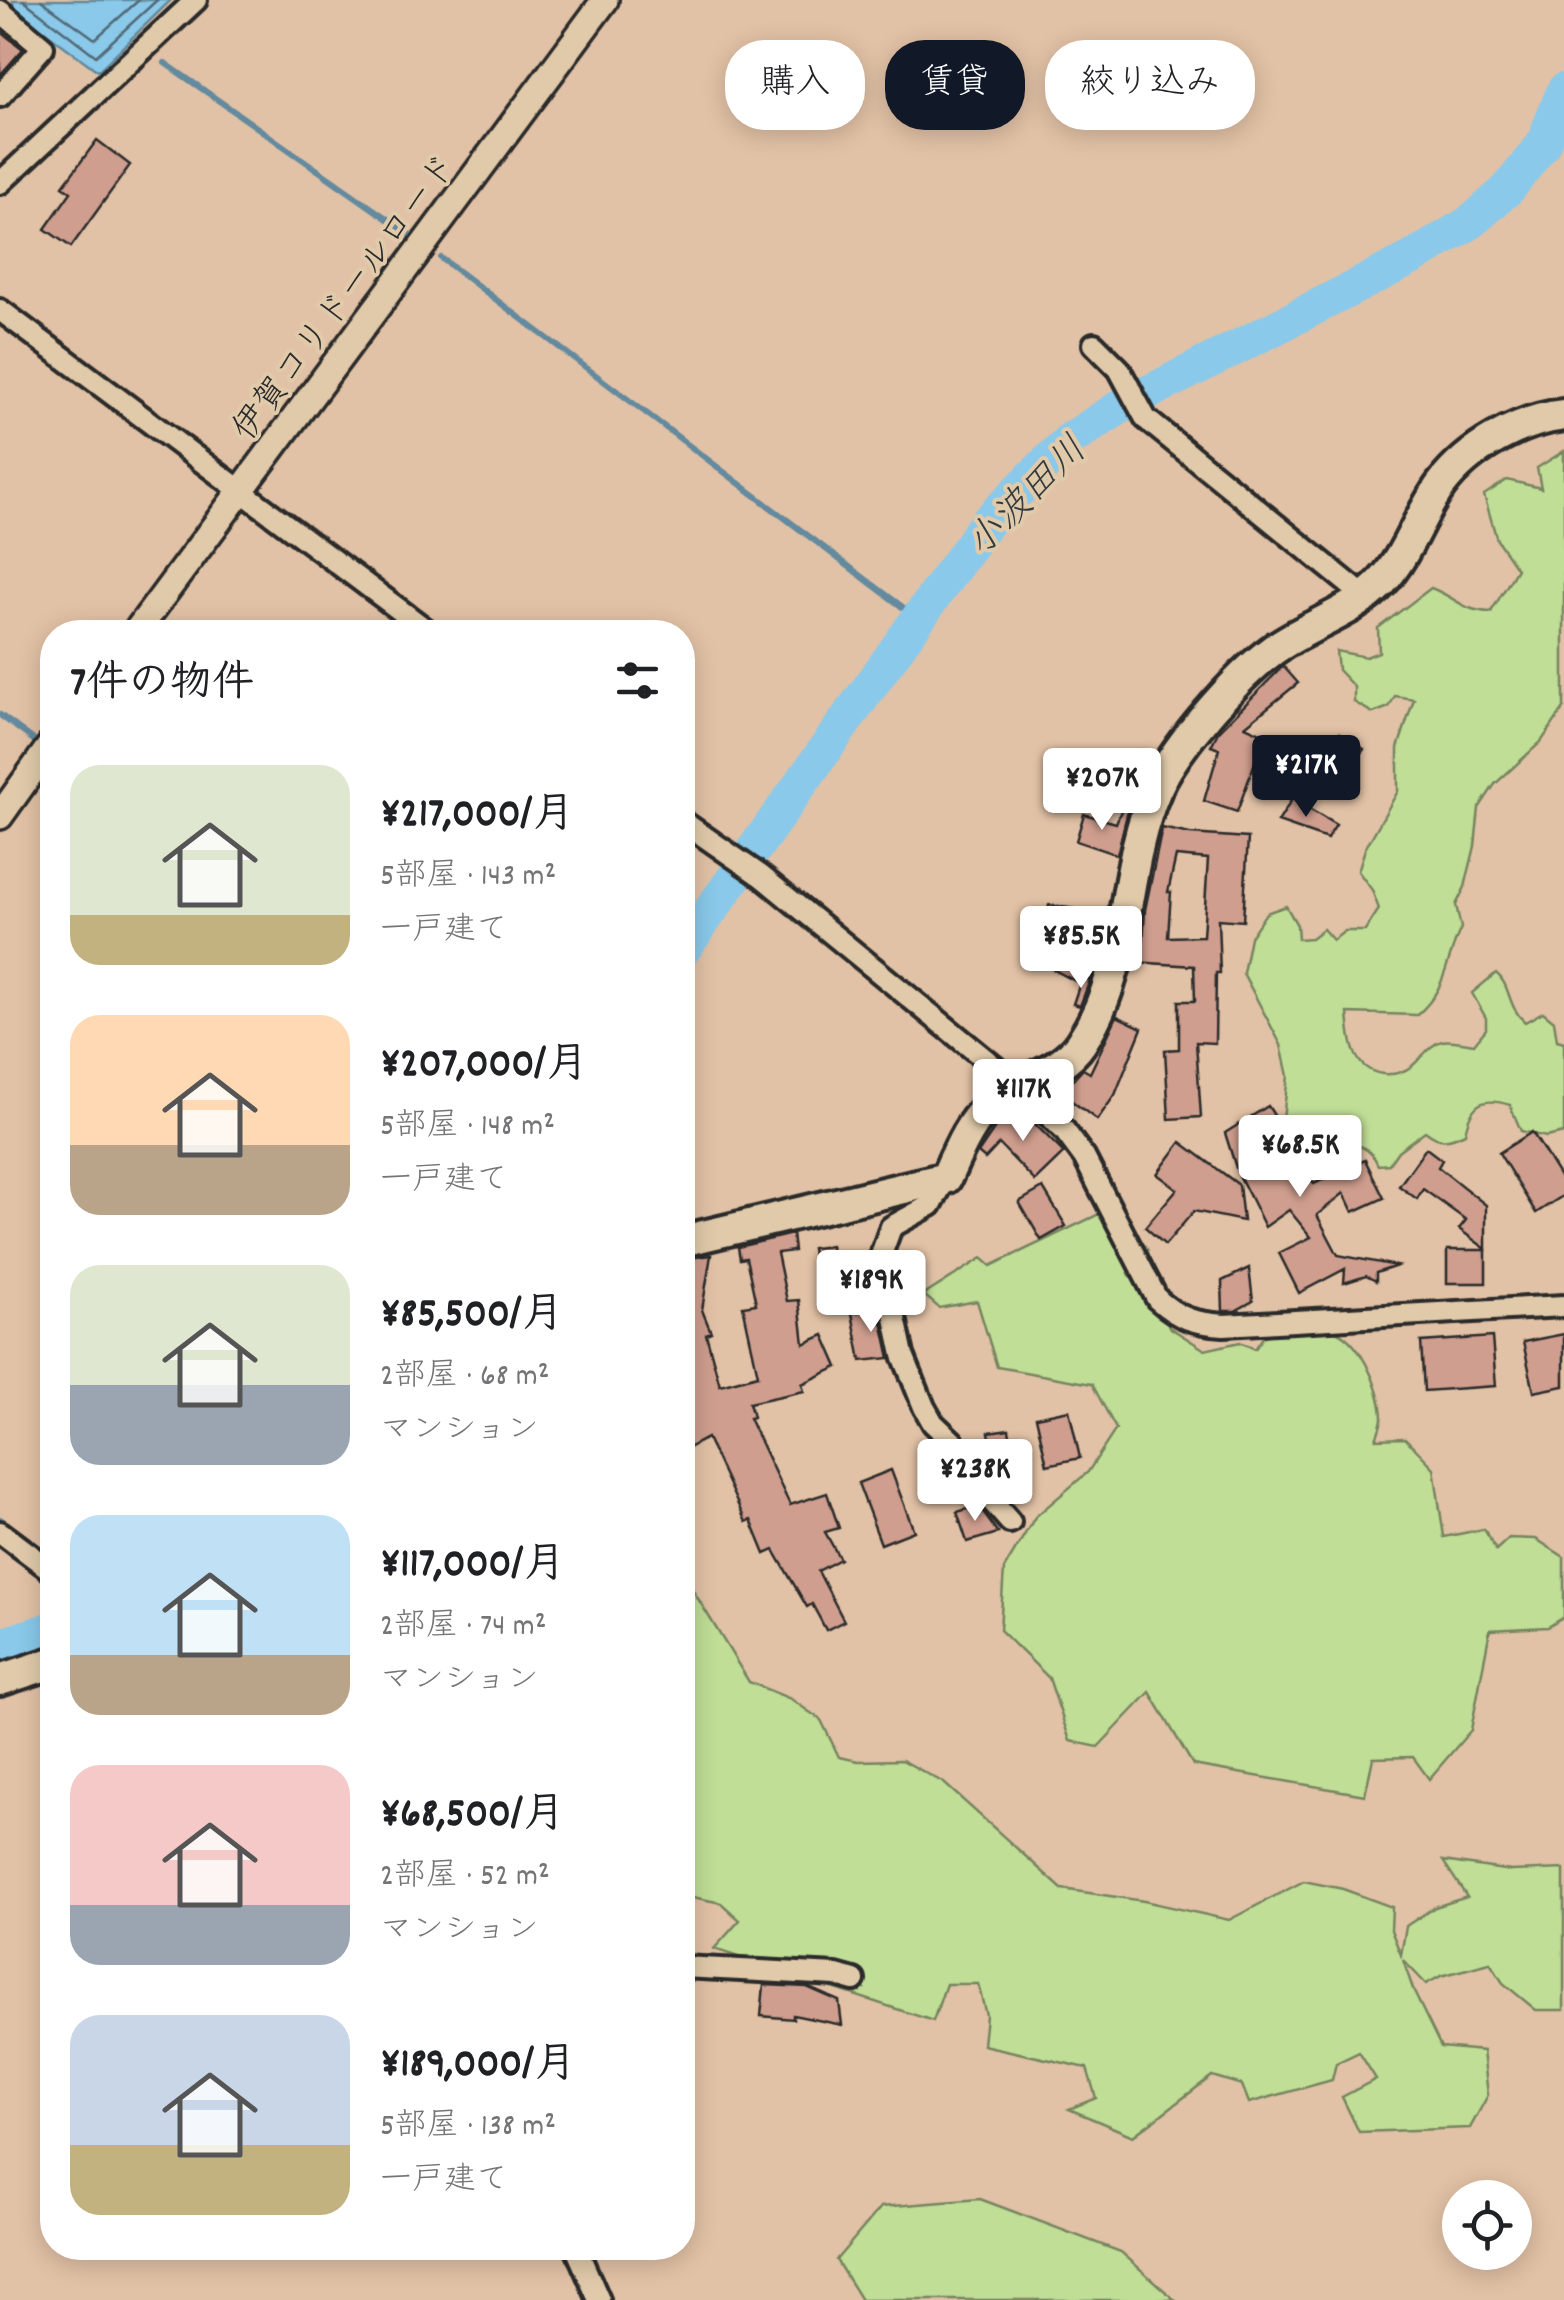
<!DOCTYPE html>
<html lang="ja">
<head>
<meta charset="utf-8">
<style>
	body { margin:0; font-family:Dekko,"Klee One",sans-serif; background:#f6f6f6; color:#202124; height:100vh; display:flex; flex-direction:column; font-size:38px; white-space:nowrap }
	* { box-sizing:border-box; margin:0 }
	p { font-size:32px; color:#757577 }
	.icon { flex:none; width:55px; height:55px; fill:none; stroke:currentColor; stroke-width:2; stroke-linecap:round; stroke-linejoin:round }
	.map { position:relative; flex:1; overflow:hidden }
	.sheet { position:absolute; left:40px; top:620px; width:655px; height:1640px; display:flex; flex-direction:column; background:#fff; border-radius:40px; box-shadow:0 5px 25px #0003 }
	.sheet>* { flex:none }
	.banner { position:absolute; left:725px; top:40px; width:688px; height:90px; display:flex; gap:20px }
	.controls { position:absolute; left:1442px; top:2180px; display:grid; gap:20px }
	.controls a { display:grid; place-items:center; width:90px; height:90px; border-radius:50%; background:#fff; box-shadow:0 5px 25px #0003; font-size:50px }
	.price { position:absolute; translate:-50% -85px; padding:0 22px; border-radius:10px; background:#fff; color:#222; font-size:32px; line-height:65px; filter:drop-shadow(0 2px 5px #0008) }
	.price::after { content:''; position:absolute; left:50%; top:60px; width:30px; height:22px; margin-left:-15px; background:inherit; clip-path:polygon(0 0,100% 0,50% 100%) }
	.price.on { background:#111827; color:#fff }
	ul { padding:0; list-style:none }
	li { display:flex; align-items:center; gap:30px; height:250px; padding:0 30px }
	li span { display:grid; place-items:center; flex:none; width:280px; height:200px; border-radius:30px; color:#555 }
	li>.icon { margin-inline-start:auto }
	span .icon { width:120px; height:120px; fill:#fffc; stroke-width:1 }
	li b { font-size:42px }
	h2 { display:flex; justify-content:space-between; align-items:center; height:120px; padding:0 30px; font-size:42px }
	.pill { padding:0 35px; border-radius:40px; background:#fff; box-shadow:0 5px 25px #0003; font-size:35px; line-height:90px }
	.pill.on { background:#111827; color:#fff }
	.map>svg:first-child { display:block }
	.green { fill:#c0de96; stroke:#768460; stroke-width:2.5 }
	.water { fill:#8ac9ea; stroke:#648a9e; stroke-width:2.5 }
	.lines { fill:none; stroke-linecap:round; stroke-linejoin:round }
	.shore { stroke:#516a77; stroke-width:2.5 }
	.stream { stroke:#648a9e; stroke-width:6 }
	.river { stroke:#8ac9ea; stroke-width:35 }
	.building { fill:#cf9e8e; stroke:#2b2b2b; stroke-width:2.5; fill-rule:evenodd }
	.minor-casing { stroke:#2b2b2b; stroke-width:28 }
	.tertiary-casing { stroke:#2b2b2b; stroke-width:32 }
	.secondary-casing { stroke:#2b2b2b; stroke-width:38 }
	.minor { stroke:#e1caaa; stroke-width:20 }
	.tertiary { stroke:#e1caaa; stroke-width:25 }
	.secondary { stroke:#e1caaa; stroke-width:30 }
	.labels { text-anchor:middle; stroke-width:8; stroke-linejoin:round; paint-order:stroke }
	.street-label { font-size:35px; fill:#2b2b2b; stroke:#e1caaa }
	.water-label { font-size:38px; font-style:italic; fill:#343b3e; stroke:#e1caaa }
</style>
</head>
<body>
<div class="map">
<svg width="1564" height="2300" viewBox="0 0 1564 2300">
	<rect width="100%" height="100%" fill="#e2c2a6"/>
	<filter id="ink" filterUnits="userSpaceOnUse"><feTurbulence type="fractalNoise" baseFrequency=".01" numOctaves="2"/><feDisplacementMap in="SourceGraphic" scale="20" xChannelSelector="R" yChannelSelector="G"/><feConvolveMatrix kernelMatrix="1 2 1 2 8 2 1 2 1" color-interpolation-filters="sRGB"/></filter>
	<g filter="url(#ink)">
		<g class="green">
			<path d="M 1564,451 L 1564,708 L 1541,742 L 1495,784 L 1479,808 L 1475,846 L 1465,887 L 1456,905 L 1461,928 C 1444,963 1448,988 1417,1015 L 1348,1013 C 1350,1040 1352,1070 1383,1074 C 1393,1075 1404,1072 1412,1066 C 1422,1058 1430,1044 1442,1041 C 1451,1039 1465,1043 1474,1044 L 1486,1029 L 1486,1018 L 1472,993 L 1496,973 C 1511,985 1507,1007 1525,1022 L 1543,1012 L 1554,1021 L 1557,1040 L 1564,1042 L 1564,1133 L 1546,1137 L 1521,1131 L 1510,1105 C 1481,1096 1471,1104 1465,1133 C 1448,1141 1440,1143 1425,1131 L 1398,1151 L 1389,1164 L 1378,1165 C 1370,1146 1357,1143 1337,1144 L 1309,1118 L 1304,1134 L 1288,1130 L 1283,1118 L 1288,1076 L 1281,1045 L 1243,973 L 1250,937 L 1266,913 L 1286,906 L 1297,925 L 1298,939 L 1311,938 L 1323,929 L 1333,940 L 1345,931 L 1365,931 L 1379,909 L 1372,890 L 1358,871 L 1365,849 L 1398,791 L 1398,748 L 1414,699 L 1395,696 L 1389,707 L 1373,713 L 1354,702 L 1354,687 L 1338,670 L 1336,651 L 1366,657 L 1379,652 L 1378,628 L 1431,588 C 1457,598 1462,611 1491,612 L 1517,569 L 1497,540 L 1484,495 L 1507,480 L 1541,488 L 1537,468 Z"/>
			<path d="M 1101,1213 L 1127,1220 L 1147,1249 L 1169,1327 L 1205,1350 L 1240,1342 L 1255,1349 L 1266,1333 C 1285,1331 1310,1325 1329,1329 C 1359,1335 1381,1388 1382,1417 C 1382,1424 1378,1433 1376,1439 L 1405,1438 L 1434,1468 L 1444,1537 L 1484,1529 L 1496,1550 L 1509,1538 L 1536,1539 L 1564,1557 L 1564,1617 L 1548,1627 L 1490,1630 L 1471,1730 L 1429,1779 L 1413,1757 L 1373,1758 L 1365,1795 L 1193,1765 L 1150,1692 L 1098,1747 L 1070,1741 L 1049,1678 L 1000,1630 L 1004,1569 L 1035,1517 L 1088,1472 L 1116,1429 L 1092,1384 L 997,1367 L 977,1301 L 939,1308 L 924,1295 L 982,1258 L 991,1266 Z"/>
			<polygon points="683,1574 749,1682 791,1699 821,1720 839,1757 858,1761 902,1760 944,1783 1062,1889 1144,1901 1229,1920 1304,1881 1343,1889 1392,1907 1391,1930 1401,1955 1406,1926 1435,1907 1467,1897 1443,1861 1511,1871 1564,1869 1564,2010 1536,2010 1503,1983 1490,1963 1441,1976 1426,1984 1403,1960 1414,1992 1441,2047 1483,2051 1488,2095 1470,2128 1359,2132 1342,2097 1376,2079 1359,2052 1336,2063 1332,2080 1249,2103 1242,2085 1212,2076 1133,2136 1069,2109 1096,2098 1087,2068 983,2045 986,2015 978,1984 946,1984 933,2021 714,1949 740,1920 721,1903 683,1895"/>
			<polygon points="980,2199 1121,2252 1175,2300 861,2300 836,2260 881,2207"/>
		</g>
		<polygon class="water" points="13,0 171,0 98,71 13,8"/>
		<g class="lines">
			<g class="shore">
				<polyline points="23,0 96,56 157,0"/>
				<polyline points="41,0 95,39 139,0"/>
			</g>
			<g class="stream">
				<polyline points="165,63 412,236"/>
				<polyline points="441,258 917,618"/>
				<polyline points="0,715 35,741"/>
				<polyline points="0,1519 52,1557"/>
			</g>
			<g class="river">
				<polyline points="682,951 986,523 1068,441 1120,407 1412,258 1471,222 1508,189 1543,144 1564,90"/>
				<polyline points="0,1646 52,1629"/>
			</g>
		</g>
		<g class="building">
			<polygon points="0,31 23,49 0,75"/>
			<polygon points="97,140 130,165 71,247 45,229 71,192 63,186"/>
			<polygon points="1283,666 1298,683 1245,726 1265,735 1237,812 1204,801 1219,749 1211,746 1218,732"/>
			<polygon points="1340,733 1364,749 1342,782 1318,766"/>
			<polygon points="1292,799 1336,825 1327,839 1278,822"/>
			<polygon points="1122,808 1128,810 1117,855 1076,841 1084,814 1116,823"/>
			<path d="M 1162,828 L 1190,834 L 1248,838 L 1243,921 L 1218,919 L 1220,973 L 1216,973 L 1215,1043 L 1196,1042 L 1201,1117 L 1169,1119 L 1165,1050 L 1179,1049 L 1179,1001 L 1195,1001 L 1194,966 L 1134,962 L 1139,942 L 1143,942 L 1145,910 ZM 1176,856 L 1208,859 L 1203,936 L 1168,937 L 1171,892 L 1168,892 Z"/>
			<polygon points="1049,905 1089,911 1087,954 1091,956 1079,983 1039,962 1055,931 1045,930"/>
			<polygon points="1082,977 1090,980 1080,1006 1073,1004"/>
			<polygon points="1117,1016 1142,1028 1115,1095 1097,1120 1061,1093 1083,1069 1090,1073"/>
			<polygon points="1268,1106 1279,1123 1269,1130 1314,1184 1365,1160 1384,1198 1353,1212 1344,1193 1317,1215 1338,1255 1397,1266 1376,1273 1376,1281 1366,1276 1344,1283 1345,1269 1299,1293 1279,1253 1311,1237 1289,1210 1265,1227 1237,1171 1225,1133"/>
			<polygon points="1018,1107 1064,1153 1035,1181 999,1144 985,1159 978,1153 999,1122"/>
			<polygon points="1532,1132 1564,1183 1564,1195 1536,1213 1499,1153"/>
			<polygon points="1181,1142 1239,1185 1243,1221 1194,1211 1165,1245 1145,1227 1177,1189 1157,1174"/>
			<polygon points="1426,1148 1442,1160 1438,1167 1486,1205 1486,1249 1459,1229 1466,1220 1423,1189 1417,1199 1399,1186"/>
			<polygon points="1043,1188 1066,1226 1041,1240 1019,1202"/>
			<polygon points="792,1234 794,1251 777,1253 787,1301 799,1300 804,1344 824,1335 838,1367 802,1384 804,1391 749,1403 753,1417 749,1418 790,1505 827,1493 839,1528 825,1532 840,1559 818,1571 844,1621 826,1630 812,1604 807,1607 774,1550 765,1554 751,1520 746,1522 707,1438 688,1448 682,1437 682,1400 686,1399 682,1387 682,1259 711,1255 702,1310 711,1332 706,1334 720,1385 758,1375 743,1306 756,1304 746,1258 740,1259 738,1247"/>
			<polygon points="831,1246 838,1299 819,1302 812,1248"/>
			<rect x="1447" y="1250" width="39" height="33"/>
			<polygon points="1249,1268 1253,1301 1235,1311 1223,1311 1222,1281"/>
			<polygon points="879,1308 890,1358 861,1361 852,1313"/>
			<polygon points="1564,1334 1564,1386 1534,1392 1523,1342"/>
			<polygon points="1492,1337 1496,1386 1424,1391 1421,1342"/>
			<polygon points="1069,1410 1080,1458 1047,1465 1036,1417"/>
			<polygon points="1009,1429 1017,1478 997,1481 989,1432"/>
			<polygon points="891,1470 914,1531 881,1544 858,1483"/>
			<polygon points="978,1506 998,1533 967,1542 957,1512"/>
			<polygon points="764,1985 807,1987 839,2001 842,2025 793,2015 793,2019 761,2016"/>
		</g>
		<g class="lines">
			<g class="minor-casing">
				<g id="minor">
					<polyline points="0,11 43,47 0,96"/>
					<polyline points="0,183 196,0"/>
					<polyline points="0,310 429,632"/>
					<polyline points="1094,344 1119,369 1146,419 1365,597"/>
					<path d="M 682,821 L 761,876 L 1018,1086 L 1064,1130 L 1084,1157 L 1157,1299 C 1179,1319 1195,1323 1224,1325 L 1564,1306"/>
					<polyline points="946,1178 931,1205 891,1227 882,1252 881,1278 892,1304 903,1355 924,1407 933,1423 952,1441 976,1483 1010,1522"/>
					<polyline points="0,1532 52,1571"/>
					<polyline points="682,1967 836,1975 854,1980"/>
					<polyline points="576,2248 599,2300"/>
				</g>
			</g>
			<g class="tertiary-casing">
				<g id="tertiary">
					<polyline points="136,632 605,0"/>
					<polyline points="0,816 52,743"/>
				</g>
			</g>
			<g class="secondary-casing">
				<g id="secondary">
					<path d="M 682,1241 L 946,1178 C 958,1151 970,1121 993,1101 C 1019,1080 1062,1072 1081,1043 C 1132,967 1120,871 1156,789 C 1174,748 1236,677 1273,650 C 1307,625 1352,614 1382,582 C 1408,554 1419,515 1441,485 C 1469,448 1519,420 1564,415"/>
					<polyline points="0,1680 52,1663"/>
				</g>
			</g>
			<use href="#minor" class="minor"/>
			<use href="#tertiary" class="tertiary"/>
			<use href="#secondary" class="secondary"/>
		</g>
	</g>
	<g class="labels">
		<g class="street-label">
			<text transform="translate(343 296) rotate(-53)" y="12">伊賀コリドールロード</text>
		</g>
		<g class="water-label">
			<text transform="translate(1025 495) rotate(-45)" y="13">小波田川</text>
		</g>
	</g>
</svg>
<div class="controls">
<a><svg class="icon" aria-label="locate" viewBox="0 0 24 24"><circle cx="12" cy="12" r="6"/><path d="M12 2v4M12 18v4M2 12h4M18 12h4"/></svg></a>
</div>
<b class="price on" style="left:1306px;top:820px">¥217K</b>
<b class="price" style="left:1102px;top:833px">¥207K</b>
<b class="price" style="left:1081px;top:991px">¥85.5K</b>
<b class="price" style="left:1023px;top:1144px">¥117K</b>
<b class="price" style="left:1300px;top:1200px">¥68.5K</b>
<b class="price" style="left:871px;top:1335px">¥189K</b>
<b class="price" style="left:975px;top:1524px">¥238K</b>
<div class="banner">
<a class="pill">購入</a>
<a class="pill on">賃貸</a>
<a class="pill">絞り込み</a>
</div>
<section class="sheet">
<h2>7件の物件<svg class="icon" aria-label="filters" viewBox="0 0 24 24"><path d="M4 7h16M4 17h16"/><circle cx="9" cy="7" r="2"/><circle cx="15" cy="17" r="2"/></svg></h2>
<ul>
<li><span style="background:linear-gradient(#dfe7d0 75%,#c2b280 0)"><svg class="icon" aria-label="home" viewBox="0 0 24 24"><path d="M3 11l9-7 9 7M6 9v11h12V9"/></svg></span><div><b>¥217,000/月</b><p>5部屋 · 143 m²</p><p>一戸建て</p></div></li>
<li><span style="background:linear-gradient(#ffd9b3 65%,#b9a48a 0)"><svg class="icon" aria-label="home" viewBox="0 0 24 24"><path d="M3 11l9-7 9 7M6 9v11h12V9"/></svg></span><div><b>¥207,000/月</b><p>5部屋 · 148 m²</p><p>一戸建て</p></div></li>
<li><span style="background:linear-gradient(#dfe7d0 60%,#9aa5b1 0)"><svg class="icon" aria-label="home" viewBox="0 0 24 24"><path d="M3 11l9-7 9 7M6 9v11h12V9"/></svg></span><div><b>¥85,500/月</b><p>2部屋 · 68 m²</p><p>マンション</p></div></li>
<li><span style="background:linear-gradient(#bfe0f5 70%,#b9a48a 0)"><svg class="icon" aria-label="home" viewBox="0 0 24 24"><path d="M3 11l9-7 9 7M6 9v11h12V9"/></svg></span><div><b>¥117,000/月</b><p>2部屋 · 74 m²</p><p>マンション</p></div></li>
<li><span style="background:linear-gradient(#f6c9c9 70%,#9aa5b1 0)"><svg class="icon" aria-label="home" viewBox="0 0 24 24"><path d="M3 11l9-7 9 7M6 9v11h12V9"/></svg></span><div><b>¥68,500/月</b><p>2部屋 · 52 m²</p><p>マンション</p></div></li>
<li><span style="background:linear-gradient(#c9d6e8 65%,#c2b280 0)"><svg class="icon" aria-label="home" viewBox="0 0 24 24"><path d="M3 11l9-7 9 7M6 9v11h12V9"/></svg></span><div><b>¥189,000/月</b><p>5部屋 · 138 m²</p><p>一戸建て</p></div></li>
</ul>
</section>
</div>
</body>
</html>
